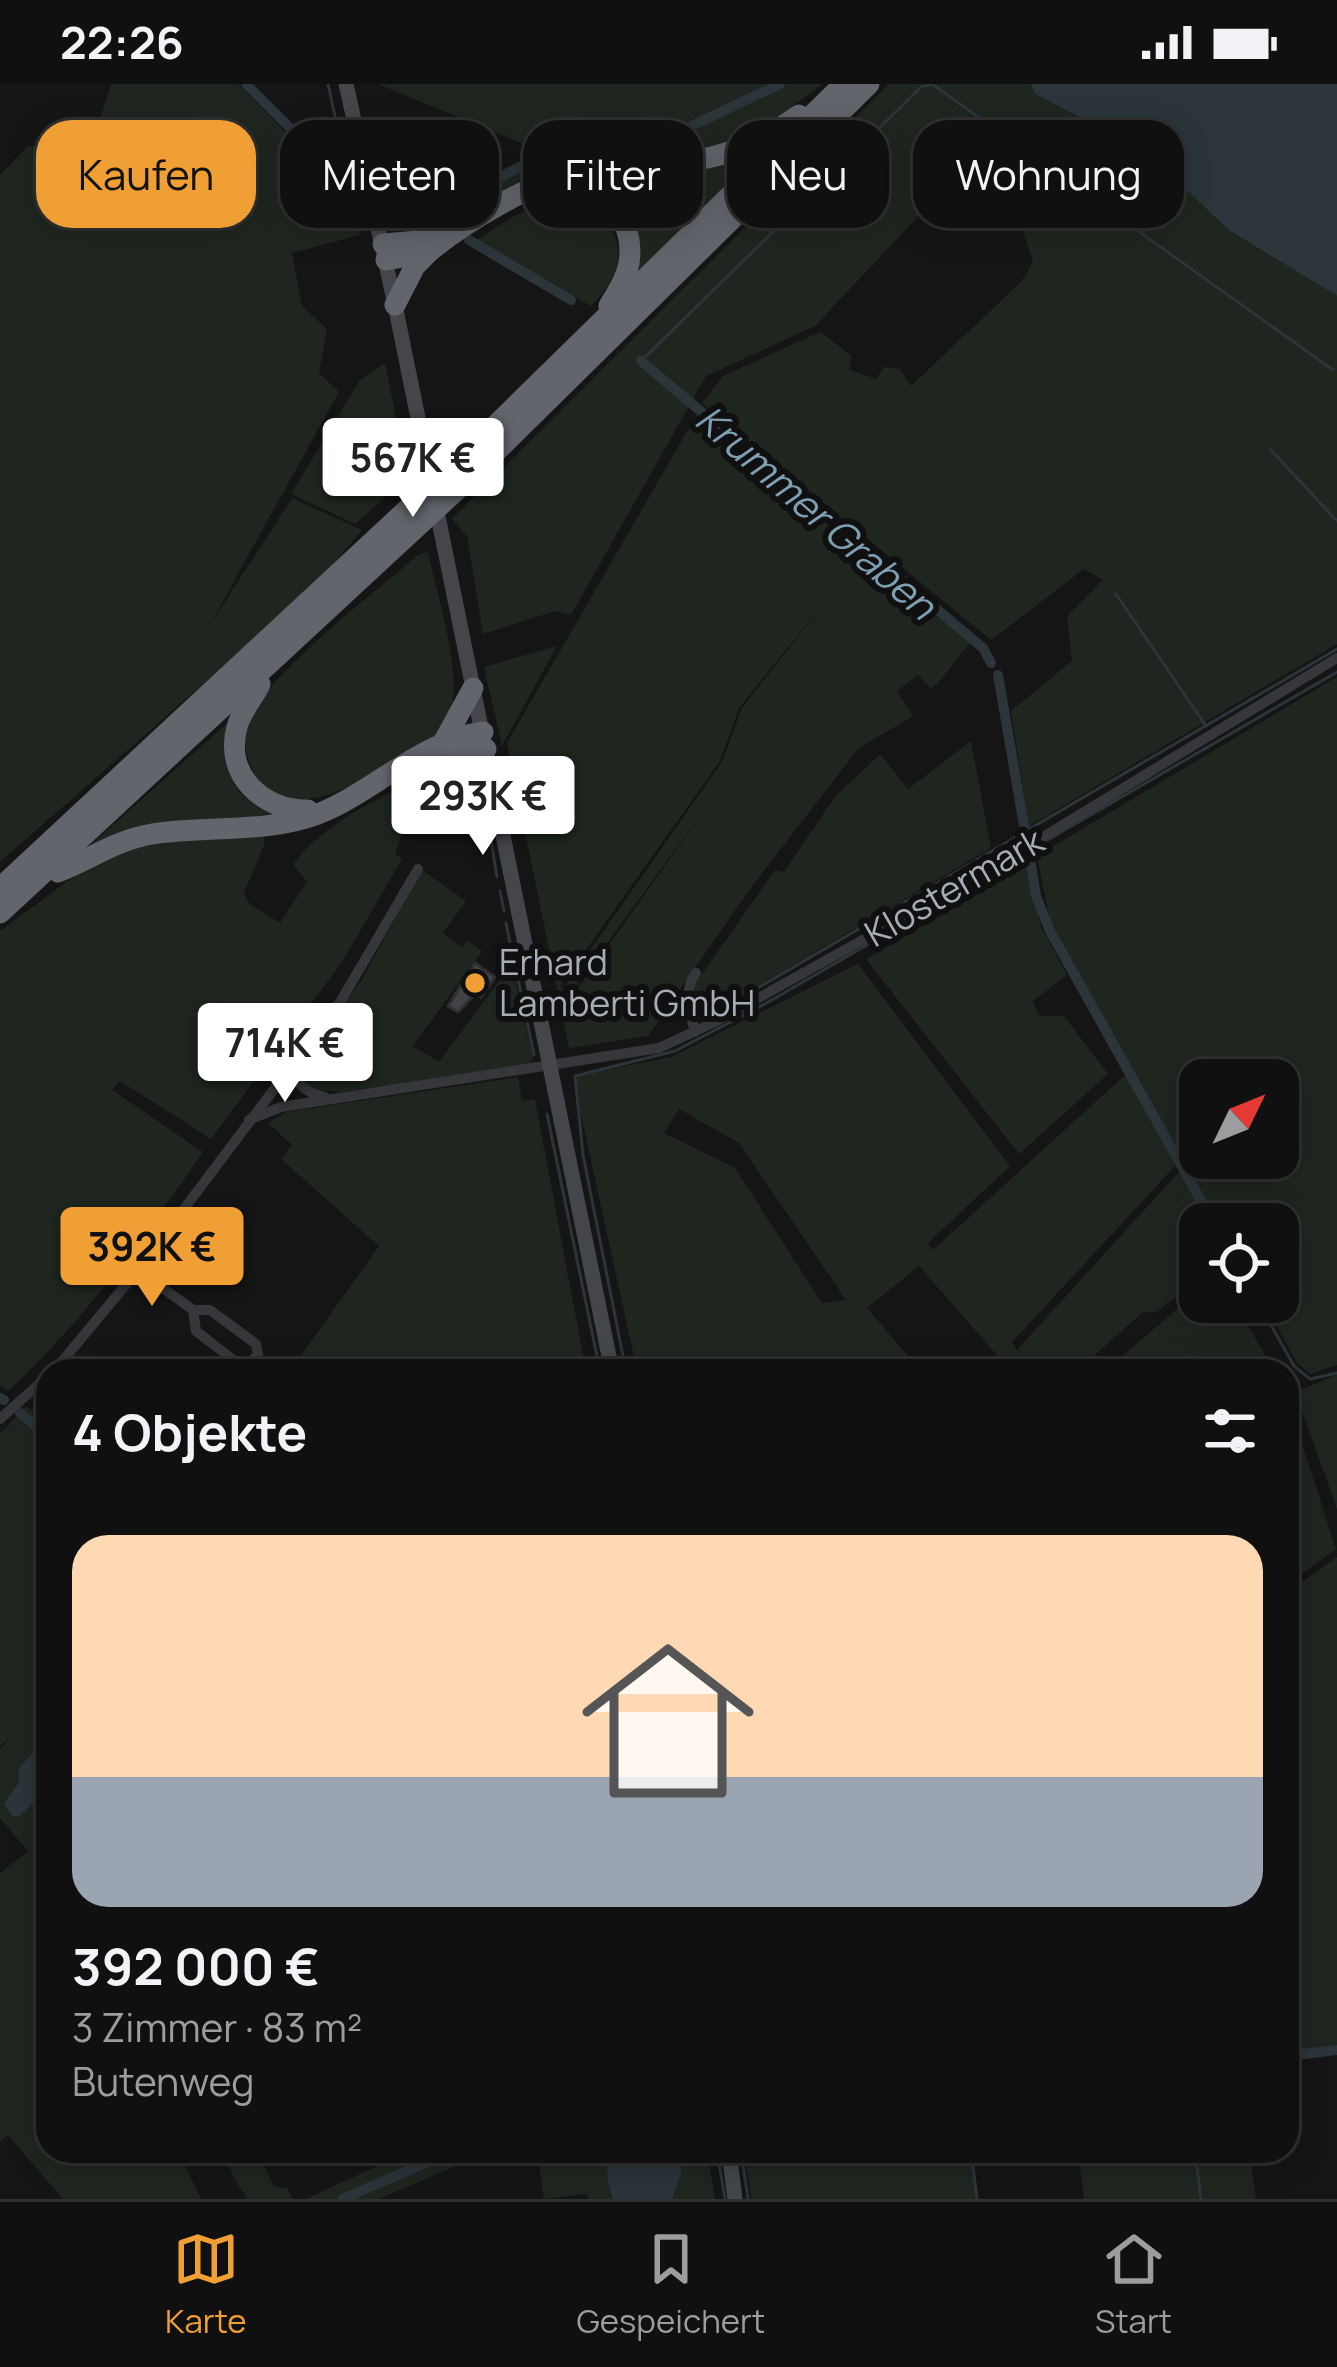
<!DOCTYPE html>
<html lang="de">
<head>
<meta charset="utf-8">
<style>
	body { margin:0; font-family:Manrope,sans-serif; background:#1e1e1e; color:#f1f3f6; height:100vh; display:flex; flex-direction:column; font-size:45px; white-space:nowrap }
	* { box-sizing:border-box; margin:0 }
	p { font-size:39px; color:#9c9d9f }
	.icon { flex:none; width:66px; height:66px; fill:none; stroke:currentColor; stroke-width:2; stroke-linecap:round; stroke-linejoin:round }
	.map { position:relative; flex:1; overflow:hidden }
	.details { position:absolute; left:36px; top:1275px; width:1263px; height:804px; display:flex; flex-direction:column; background:#101010; border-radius:36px; box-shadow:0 6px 30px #0003,0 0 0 3px #303030 }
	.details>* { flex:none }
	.banner { position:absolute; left:36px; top:36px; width:1266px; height:108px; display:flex; gap:24px }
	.needle { width:78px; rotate:47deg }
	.tools { position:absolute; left:1179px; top:975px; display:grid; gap:24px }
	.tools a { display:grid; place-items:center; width:120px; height:120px; border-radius:24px; background:#101010; box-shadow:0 6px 30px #0003,0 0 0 3px #303030; font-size:60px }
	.price { position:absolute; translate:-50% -102px; padding:0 27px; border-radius:12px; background:#fff; color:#222; font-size:39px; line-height:78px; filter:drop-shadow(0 3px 6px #0008) }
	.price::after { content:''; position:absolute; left:50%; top:72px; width:36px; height:27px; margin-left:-18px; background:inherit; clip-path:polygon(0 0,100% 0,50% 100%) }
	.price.on { background:#ef9f34; color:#111 }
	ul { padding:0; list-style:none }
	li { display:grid; align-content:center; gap:24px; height:636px; padding:0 36px }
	li span { display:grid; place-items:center; height:372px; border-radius:36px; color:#555 }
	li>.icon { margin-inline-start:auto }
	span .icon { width:216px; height:216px; fill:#fffc; stroke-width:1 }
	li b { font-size:51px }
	h2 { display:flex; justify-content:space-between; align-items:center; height:144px; padding:0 36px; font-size:51px }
	.tag { padding:0 42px; border-radius:36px; background:#101010; box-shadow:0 6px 30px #0003,0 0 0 3px #303030; font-size:42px; line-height:108px }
	.tag.on { background:#ef9f34; color:#111 }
	.status { display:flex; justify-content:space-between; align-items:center; height:84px; padding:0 60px; background:#101010; direction:ltr }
	.status svg { height:33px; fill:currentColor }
	.tabs { display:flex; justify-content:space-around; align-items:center; height:168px; border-top:3px solid #303030; background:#101010; font-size:33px; color:#9c9d9f }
	.tabs a { display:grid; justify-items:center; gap:6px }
	.tabs .on { color:#ef9f34 }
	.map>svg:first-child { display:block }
	.green { fill:#1f261f; fill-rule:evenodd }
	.water { fill:#2b353a }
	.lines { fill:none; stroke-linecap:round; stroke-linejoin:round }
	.stream { stroke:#2b353a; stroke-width:3 }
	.canal { stroke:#2b353a; stroke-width:10 }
	.building { fill:#414346; stroke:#2f2f32; stroke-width:3 }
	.street { stroke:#36373b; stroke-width:10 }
	.secondary { stroke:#44464b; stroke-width:15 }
	.highway { stroke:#62666c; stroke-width:21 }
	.poi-dot { fill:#ef9f34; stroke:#101011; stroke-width:4.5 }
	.labels { text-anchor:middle; stroke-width:12; stroke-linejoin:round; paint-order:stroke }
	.street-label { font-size:36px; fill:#a7adb6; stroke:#101011 }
	.poi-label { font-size:36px; fill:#a7adb6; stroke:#101011; text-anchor:start }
	.water-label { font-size:39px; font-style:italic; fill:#7e9eb1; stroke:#101011 }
</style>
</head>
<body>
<div class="status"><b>22:26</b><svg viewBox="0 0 49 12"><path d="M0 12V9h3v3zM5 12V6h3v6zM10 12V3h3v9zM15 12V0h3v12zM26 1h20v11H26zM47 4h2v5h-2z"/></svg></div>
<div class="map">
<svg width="1337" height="2115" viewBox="0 0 1337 2115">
	<rect width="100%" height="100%" fill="#151516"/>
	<g class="green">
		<polygon points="111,0 238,0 295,58 344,88 360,151 292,169 302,222 327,245 319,289 339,308 208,544 292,414 362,446 316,501 0,778 0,91 28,62 95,52"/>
		<polygon points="378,0 769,0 682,42 562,57 540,67"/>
		<polygon points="785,0 822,0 769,40 726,61 696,69 589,79 454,140 447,135 507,93 563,66 686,49"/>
		<polygon points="889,0 1031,0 1035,10 1091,39 1143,87 1185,105 1230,147 1337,212 1337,560 1029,742 1011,627 1072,577 1067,532 1103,496 1084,485 991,556 702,319 723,292 820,248 851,271 850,286 876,295 884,283 900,285 911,302 1023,196 1033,177 1015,122 1002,118 985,127 936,131 927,123 815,242 706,292 571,531 555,527 483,550 467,452 452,435"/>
		<polygon points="777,53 632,195 636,161 574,97"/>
		<path d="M 577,115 C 627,142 632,182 591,222 L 477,156 C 511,132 535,118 577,115 Z"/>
		<polygon points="385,279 408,393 355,440 291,410 360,296"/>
		<path d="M 697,330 L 971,559 C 955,574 948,591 931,605 L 918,591 L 897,607 L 913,632 L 858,665 L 749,806 L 648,952 L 569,964 L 507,659 ZM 828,514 L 742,624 L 722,678 L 565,902 L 567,914 L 715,711 L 567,920 L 561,901 L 720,677 L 739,624 Z"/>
		<path d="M 428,468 C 438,516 471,611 442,651 C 401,674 290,756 255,691 C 247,676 241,654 248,638 C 270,586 373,511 418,471 Z"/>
		<polygon points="557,562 502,662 484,583"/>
		<path d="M 1337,593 L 1337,1281 L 1310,1290 L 1297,1279 L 1263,1218 L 1278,1218 L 1278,1140 L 1219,1140 L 1050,838 L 1037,772 ZM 1200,996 L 1278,996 L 1278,1074 L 1200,1074 Z"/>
		<path d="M 232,635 C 223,688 228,715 283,734 L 87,764 Z"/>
		<polygon points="971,657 991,764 708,931 695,928 695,900 775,786 784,788 834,714 880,670 908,705"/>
		<path d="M 443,688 L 468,695 L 441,741 L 423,730 L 409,730 L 395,770 L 402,775 L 342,878 L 211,1055 L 120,997 L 112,1006 L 203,1068 C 144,1153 84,1237 8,1307 L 0,1302 L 0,847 L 106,769 L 173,755 L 265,748 L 264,761 L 244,809 L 249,820 L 280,839 L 307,798 L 293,780 C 328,736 389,706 443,688 Z"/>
		<polygon points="1026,782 1041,843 1067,891 1033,917 1039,932 1064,932 1108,990 1019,1070 866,875"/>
		<path d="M 422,786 L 466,817 L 443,849 L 462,863 L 467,856 L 482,867 L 413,962 L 439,978 L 512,880 L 533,974 L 529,980 L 342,1008 L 309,1005 L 298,991 L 297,979 L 361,897 ZM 344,926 L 374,952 L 346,987 L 315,962 Z"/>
		<path d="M 858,880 L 1010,1082 L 928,1159 L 933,1166 L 1125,991 L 1176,1081 L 1012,1258 L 1017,1266 L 1179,1088 L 1209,1140 L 1200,1140 L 1200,1193 L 1157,1228 L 1143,1228 L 1077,1287 L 1011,1287 L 919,1182 L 867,1224 L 921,1287 L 637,1287 L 574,998 L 580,991 L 671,973 ZM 679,1025 L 739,1059 L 846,1216 L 822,1219 L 735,1084 L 664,1049 Z"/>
		<polygon points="518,993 522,1017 535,1015 586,1287 290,1287 379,1162 281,1075 292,1061 268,1039 286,1028"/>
		<polygon points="1200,1205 1200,1218 1235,1218 1274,1287 1105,1287"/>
		<polygon points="1337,1291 1337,1425 1295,1308"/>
		<polygon points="1287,1313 1336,1465 1287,1500"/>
		<polygon points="26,1322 48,1339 48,1649 20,1685 20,1732 48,1705 48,2067 178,2067 201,2115 63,2115 8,2051 0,2058 0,1789 28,1767 0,1734 0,1665 14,1650 0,1662 0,1350"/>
		<polygon points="1337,1473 1337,1962 1287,1969 1287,1509"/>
		<polygon points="227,2067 257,2067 274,2102 287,2104 293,2115 247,2115 231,2089"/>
		<polygon points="409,2067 446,2067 338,2115 306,2115"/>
		<polygon points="460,2067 491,2067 379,2115 353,2115"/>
		<polygon points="537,2067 609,2067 613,2115 589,2115 587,2110 544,2115"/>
		<polygon points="681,2067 707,2067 715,2115 672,2115 681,2090"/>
		<polygon points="744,2067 971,2067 978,2115 751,2115"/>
		<polygon points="1078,2067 1249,2067 1256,2115 1084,2115"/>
	</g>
	<g class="water">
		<polygon points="1031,0 1337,0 1337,212 1230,147 1185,105 1143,87 1091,39 1035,10"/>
		<polygon points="48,1649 48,1705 20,1732 12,1732 4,1719 19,1699 19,1685"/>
		<polygon points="609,2067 681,2067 681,2090 672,2115 613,2115 607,2093"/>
	</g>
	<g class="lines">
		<g class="stream">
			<polyline points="328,0 341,60"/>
			<polyline points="641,277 921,3 932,0 1333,286"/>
			<polyline points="1271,366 1337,437"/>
			<polyline points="1116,510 1206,642"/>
			<polyline points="480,704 488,743"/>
			<polyline points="490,750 497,793"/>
			<polyline points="500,807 504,827"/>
			<polyline points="506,839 513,875"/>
			<polyline points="516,885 534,971"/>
			<polyline points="715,929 1337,565"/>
			<polyline points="547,1030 600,1287"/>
			<polyline points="1258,1218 1294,1282 1310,1295 1337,1289"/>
			<polyline points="626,1287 583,1071 575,992 675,967 765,920 1337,588"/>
			<polyline points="717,2067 725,2115"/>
			<polyline points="741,2067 748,2115"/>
			<polyline points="971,2067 977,2115"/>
			<polyline points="1195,2067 1201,2115"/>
		</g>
		<g class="canal">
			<polyline points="246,0 298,52 338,77"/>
			<polyline points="391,105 442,137 506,90 560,62 683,46 780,0"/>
			<polyline points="469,156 571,216"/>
			<polyline points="641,277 983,564 991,579"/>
			<polyline points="998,591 1025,747"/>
			<polyline points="1029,769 1036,812 1050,847 1214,1140"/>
			<polyline points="0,1314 4,1316"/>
			<polyline points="20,1329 48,1352"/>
			<polyline points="1287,1972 1337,1966"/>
			<polyline points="342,2115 453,2067"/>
		</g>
	</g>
	<polygon class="building" points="475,879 495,893 481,913 476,909 458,928 448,922"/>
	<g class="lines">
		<g class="street">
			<path d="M 695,948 C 690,929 683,906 696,889"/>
			<path d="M 293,976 C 295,1001 302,1007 325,1013"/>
			<polyline points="249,1036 281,1023 659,964 719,936 992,784 1337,574"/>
			<polyline points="138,1186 193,1226 210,1226 256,1260 258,1270 248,1282 241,1282 196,1247 193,1226"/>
			<polyline points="54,1287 138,1186 342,915 418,785"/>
			<polyline points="0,1335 48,1292"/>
		</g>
		<g class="secondary">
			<polyline points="346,0 395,221 612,1287"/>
			<polyline points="729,2067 735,2115"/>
		</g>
		<g class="highway">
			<path d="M 555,102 C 600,98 636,133 629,179 C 626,195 617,208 609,222"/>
			<polyline points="383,160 444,155"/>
			<polyline points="386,176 426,169"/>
			<path d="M 395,221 L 415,182 L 429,168 C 462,140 533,97 576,89 C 671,72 711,93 799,31"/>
			<path d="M 260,600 C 253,615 241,627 237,643 C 224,691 263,727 308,726"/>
			<polyline points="444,657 473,604"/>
			<polyline points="424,677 486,665"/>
			<path d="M 58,788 C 91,775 116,756 152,750 C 206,741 266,750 318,730 C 375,707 421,657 483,648"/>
			<polyline points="0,804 457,379 844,0"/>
			<polyline points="0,829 461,402 869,0"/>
		</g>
	</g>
	<circle class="poi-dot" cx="475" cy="899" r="12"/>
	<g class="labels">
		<g class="street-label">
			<text transform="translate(954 803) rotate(-30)" y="13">Klostermark</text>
		</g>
		<g class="poi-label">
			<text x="499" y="891">Erhard<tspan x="499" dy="41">Lamberti GmbH</tspan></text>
		</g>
		<g class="water-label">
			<text transform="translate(816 428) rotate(41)" y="14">Krummer Graben</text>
		</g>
	</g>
</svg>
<div class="tools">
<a><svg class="needle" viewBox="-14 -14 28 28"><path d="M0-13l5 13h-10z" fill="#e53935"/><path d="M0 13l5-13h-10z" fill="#9c9d9f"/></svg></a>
<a><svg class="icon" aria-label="locate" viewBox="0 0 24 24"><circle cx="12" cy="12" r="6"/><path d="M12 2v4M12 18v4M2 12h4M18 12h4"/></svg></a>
</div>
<b class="price" style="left:413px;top:436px">567K €</b>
<b class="price" style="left:483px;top:774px">293K €</b>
<b class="price" style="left:285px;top:1021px">714K €</b>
<b class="price on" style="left:152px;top:1225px">392K €</b>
<div class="banner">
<a class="tag on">Kaufen</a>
<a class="tag">Mieten</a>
<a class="tag">Filter</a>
<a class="tag">Neu</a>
<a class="tag">Wohnung</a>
</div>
<section class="details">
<h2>4 Objekte<svg class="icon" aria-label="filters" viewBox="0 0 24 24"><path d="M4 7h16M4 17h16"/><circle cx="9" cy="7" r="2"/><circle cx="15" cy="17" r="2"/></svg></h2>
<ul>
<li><span style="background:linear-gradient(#ffd9b3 65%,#9aa5b1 0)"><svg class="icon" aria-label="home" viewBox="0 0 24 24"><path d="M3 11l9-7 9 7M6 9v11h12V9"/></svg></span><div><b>392 000 €</b><p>3 Zimmer · 83 m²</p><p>Butenweg</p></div></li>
</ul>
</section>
</div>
<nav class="tabs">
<a class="on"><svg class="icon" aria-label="map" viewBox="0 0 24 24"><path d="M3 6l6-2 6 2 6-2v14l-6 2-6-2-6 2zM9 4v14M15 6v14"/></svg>Karte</a>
<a><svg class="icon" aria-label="saved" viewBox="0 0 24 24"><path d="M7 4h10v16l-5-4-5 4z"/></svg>Gespeichert</a>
<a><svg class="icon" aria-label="home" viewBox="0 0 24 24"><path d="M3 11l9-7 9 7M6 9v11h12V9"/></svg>Start</a>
</nav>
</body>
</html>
